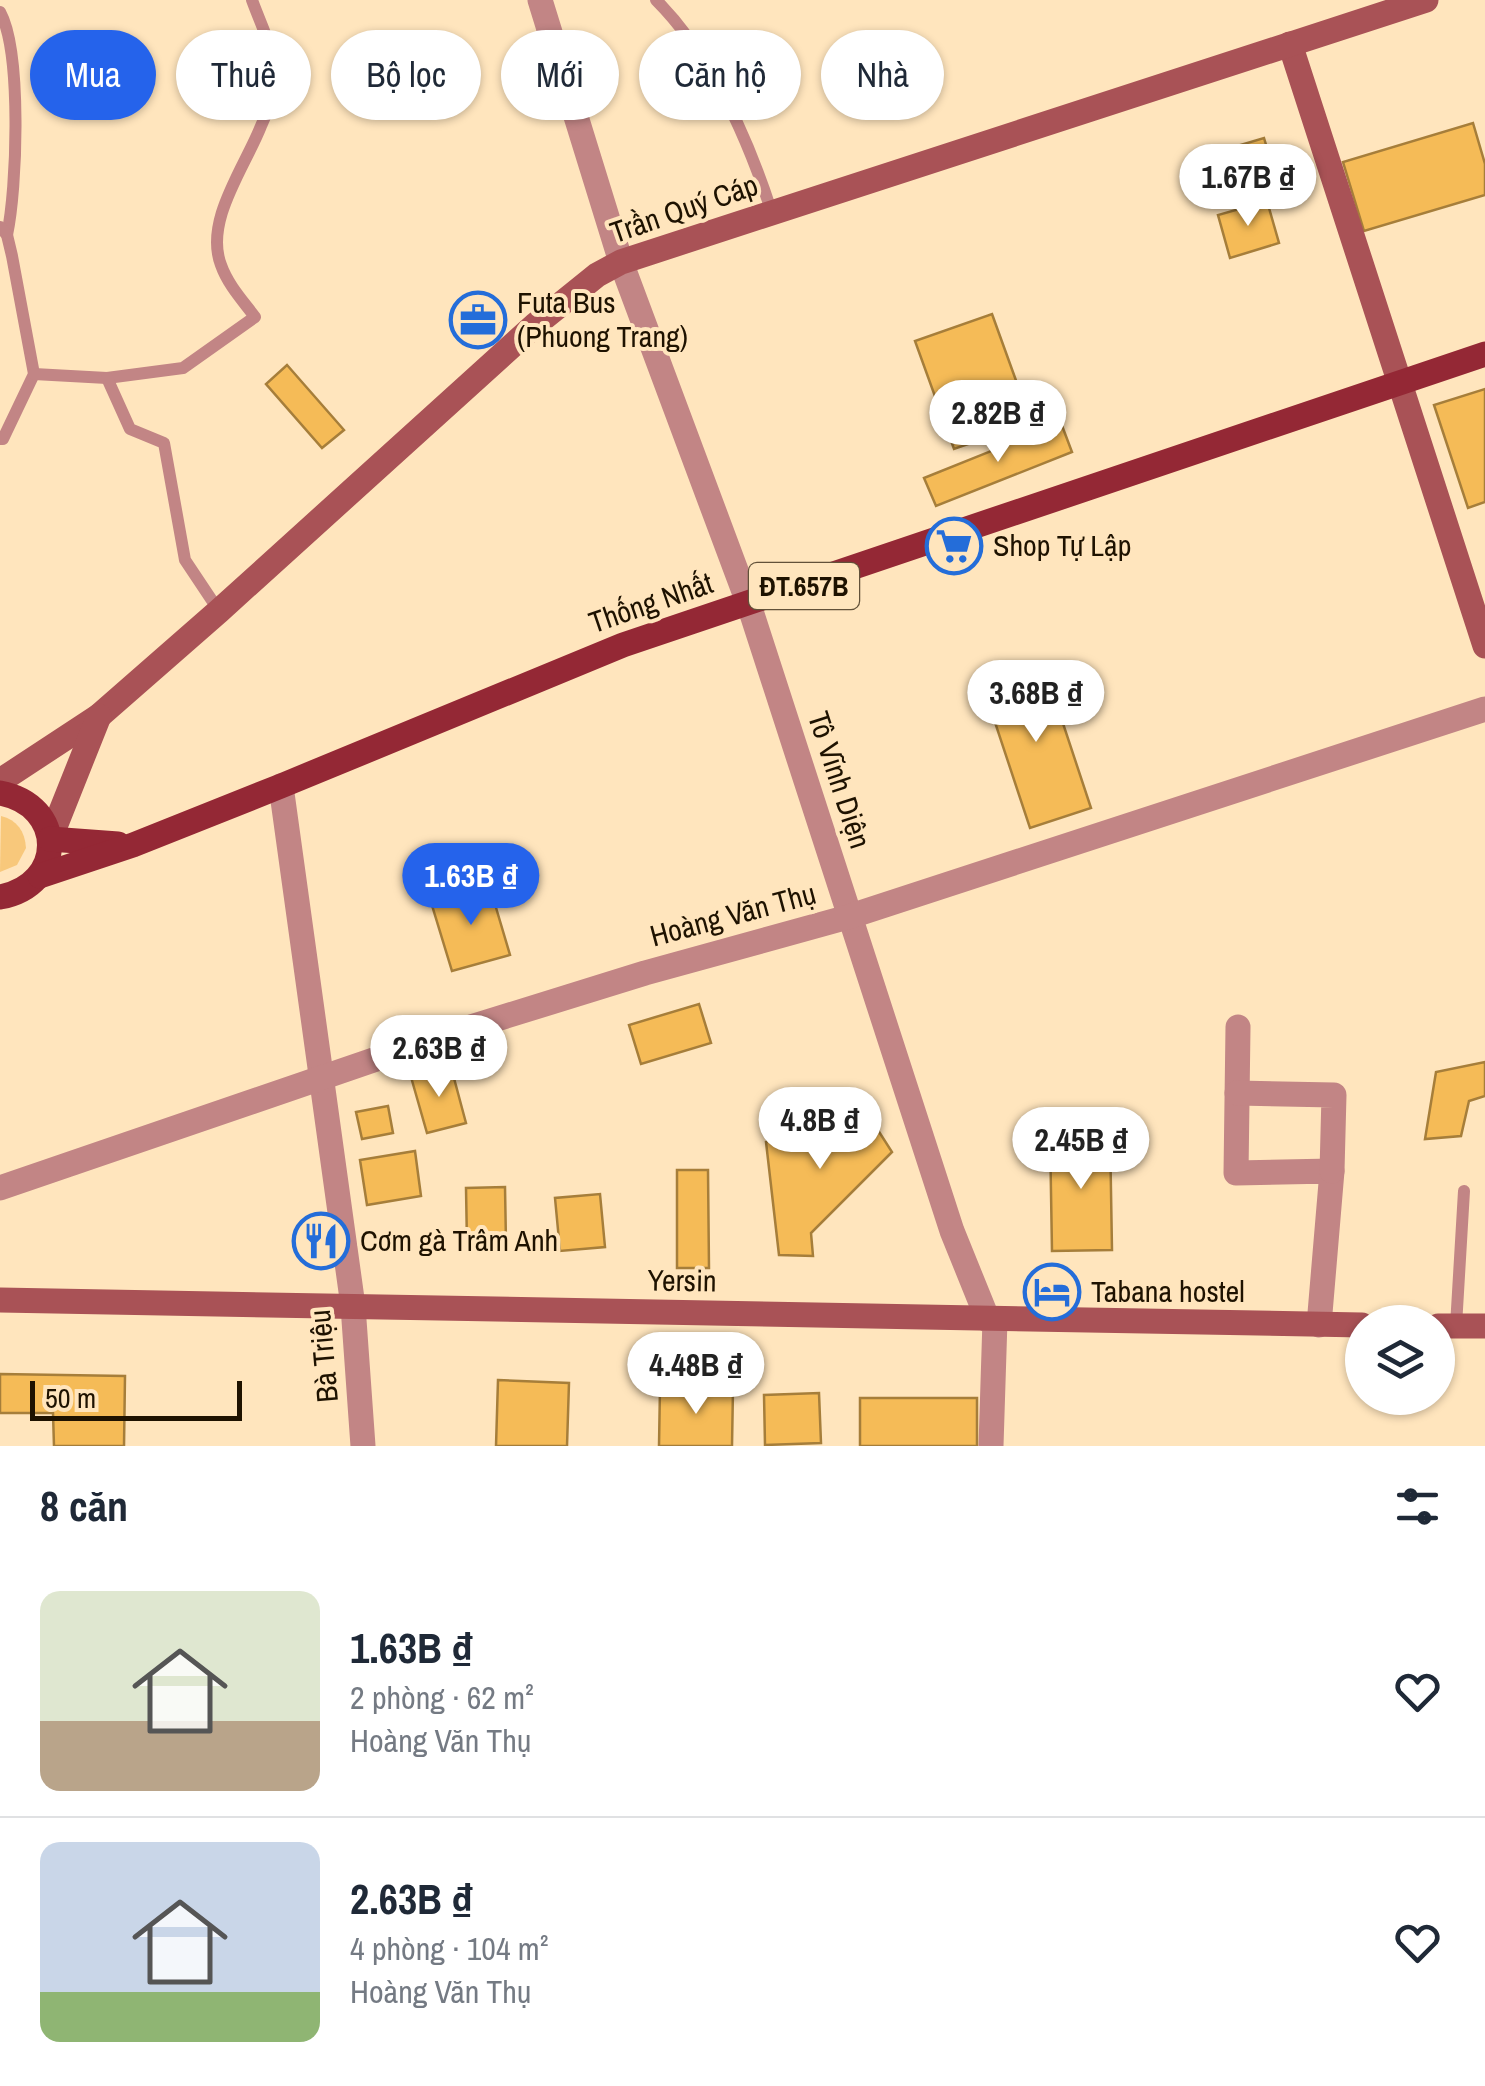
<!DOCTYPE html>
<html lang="vi">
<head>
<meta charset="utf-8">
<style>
	body { margin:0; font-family:"Archivo Narrow",sans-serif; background:#f6f6f7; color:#1f2937; height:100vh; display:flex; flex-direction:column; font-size:38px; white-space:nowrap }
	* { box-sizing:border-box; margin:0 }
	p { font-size:32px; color:#747a83 }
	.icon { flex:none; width:55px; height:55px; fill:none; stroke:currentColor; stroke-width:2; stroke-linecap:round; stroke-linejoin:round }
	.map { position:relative; height:1446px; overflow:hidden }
	.details { display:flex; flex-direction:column; background:#fff; flex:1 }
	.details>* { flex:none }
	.top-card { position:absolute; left:30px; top:30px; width:1425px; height:90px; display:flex; gap:20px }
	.tools { position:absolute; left:1345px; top:1305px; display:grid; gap:20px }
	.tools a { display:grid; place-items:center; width:110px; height:110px; border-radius:50%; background:#fff; box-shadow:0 2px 8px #0004; font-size:50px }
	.scale { position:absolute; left:30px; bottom:25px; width:212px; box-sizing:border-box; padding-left:10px; border:5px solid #1e1200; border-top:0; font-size:28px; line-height:35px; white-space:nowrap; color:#1e1200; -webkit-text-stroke:8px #ffe5bd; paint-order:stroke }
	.price { position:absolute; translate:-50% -85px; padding:0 22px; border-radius:35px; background:#fff; color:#222; font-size:32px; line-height:65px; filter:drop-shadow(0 2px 5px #0008) }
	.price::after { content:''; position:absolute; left:50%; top:60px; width:30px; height:22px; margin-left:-15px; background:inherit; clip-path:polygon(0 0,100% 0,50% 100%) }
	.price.on { background:#2563eb; color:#fff }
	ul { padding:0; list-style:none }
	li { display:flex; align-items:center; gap:30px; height:250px; padding:0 40px }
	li+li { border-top:2px solid #e0e1e3 }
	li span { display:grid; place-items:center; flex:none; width:280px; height:200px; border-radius:20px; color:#555 }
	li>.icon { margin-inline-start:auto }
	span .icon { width:120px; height:120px; fill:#fffc; stroke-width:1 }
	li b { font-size:42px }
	h2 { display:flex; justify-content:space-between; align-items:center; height:120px; padding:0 40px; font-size:42px }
	.chip { padding:0 35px; border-radius:45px; background:#fff; box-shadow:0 2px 8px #0004; font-size:35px; line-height:90px }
	.chip.on { background:#2563eb; color:#fff }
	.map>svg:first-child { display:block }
	.green { fill:#f8c87b }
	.building { fill:#f5bb57; stroke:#a67e3a; stroke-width:2.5 }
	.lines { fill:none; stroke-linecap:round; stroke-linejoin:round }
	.lane { stroke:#c28585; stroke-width:12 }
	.street { stroke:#c28585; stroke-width:25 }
	.secondary { stroke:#a95256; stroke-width:25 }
	.primary { stroke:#942835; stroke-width:25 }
	.labels { text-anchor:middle; stroke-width:8; stroke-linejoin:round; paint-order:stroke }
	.shield { fill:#ffe5bd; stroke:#625139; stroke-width:2.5 }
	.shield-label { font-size:28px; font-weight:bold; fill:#1e1200 }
	.street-label { font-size:30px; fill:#1e1200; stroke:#ffe5bd }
	.poi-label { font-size:30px; fill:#1e1200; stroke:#ffe5bd; text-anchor:start }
</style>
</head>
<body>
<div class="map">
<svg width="1485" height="1446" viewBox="0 0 1485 1446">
	<rect width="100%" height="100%" fill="#ffe5bd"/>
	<path class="green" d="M 1,816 C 17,820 25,831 26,848 L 17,865 L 0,872 Z"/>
	<g class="building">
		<polygon points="1473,123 1485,164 1485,195 1364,231 1343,162"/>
		<polygon points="1264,138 1277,181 1199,204 1186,161"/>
		<polygon points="1267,201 1279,243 1230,258 1218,215"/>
		<polygon points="992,314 1031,422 954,449 915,341"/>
		<polygon points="287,365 344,430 322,448 266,384"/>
		<polygon points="1485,389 1485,502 1468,508 1434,405"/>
		<polygon points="1061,423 1072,452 936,506 924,478"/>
		<polygon points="1043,663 1091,808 1030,828 982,683"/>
		<polygon points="489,884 510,955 452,971 431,902"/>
		<polygon points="699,1004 711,1043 641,1064 629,1025"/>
		<polygon points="1485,1062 1485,1096 1469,1101 1461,1136 1425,1139 1436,1072"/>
		<polygon points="451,1067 466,1123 427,1133 411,1077"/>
		<polygon points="860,1102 892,1152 811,1233 813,1256 779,1255 766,1142"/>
		<polygon points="388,1106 393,1133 362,1139 356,1112"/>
		<polygon points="1110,1132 1112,1250 1052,1251 1050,1133"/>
		<polygon points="415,1151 421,1196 367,1205 360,1160"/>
		<polygon points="677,1170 708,1170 709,1268 677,1268"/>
		<polygon points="505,1187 506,1243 467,1244 466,1188"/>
		<polygon points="600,1194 605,1247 560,1251 555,1198"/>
		<polygon points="0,1374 125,1376 124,1446 54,1446 53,1413 0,1413"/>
		<polygon points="498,1380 569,1383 567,1446 496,1446"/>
		<polygon points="660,1388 733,1389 732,1446 659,1446"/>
		<polygon points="819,1393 821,1443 765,1445 764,1395"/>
		<rect x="860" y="1398" width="117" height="48"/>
	</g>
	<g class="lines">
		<g class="lane">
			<path d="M 656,0 C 712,56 748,139 772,213"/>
			<path d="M 0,12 C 22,52 17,189 7,235"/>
			<polyline points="0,227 7,235 12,256 34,374 3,439 0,439"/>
			<path d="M 34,374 L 107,378 L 183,368 L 255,317 C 243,301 228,285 221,265 C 204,221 245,167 261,126 C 267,112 274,97 275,82 C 276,52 262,28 252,0"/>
			<polyline points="107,378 130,429 164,443 185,560 219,611"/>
			<polyline points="1456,1326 1464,1191"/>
		</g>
		<g class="street">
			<polyline points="540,0 621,262 749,605 952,1231 988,1320"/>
			<polyline points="281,786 353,1306 363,1446"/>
			<polyline points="1238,1027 1236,1173 1332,1171 1319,1325"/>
			<polyline points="1237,1093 1334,1095 1332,1171"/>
			<polyline points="0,1188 458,1031 645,973 848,917 1485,709"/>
			<polyline points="991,1446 995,1320"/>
		</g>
		<g class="secondary">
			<polyline points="1290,44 1485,646"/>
			<polyline points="0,781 99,716 219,611 535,325 597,275 621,262 1426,0"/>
			<polyline points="50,839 99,716"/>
			<polyline points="0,1300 1362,1325"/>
			<polyline points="1438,1326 1485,1326"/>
		</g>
		<g class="primary">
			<path d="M 0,793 C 66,805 66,885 0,897"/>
			<polyline points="50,839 118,844"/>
			<polyline points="40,876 133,845 281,786 623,645 1485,354"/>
		</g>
	</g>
	<defs>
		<g id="office-ring" transform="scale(2.875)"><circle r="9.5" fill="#ffe5bd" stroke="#246dd9" stroke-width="1.5"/><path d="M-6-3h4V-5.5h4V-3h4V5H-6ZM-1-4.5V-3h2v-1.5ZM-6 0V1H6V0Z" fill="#246dd9"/></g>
		<g id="supermarket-ring" transform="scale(2.875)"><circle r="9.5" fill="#ffe5bd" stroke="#246dd9" stroke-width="1.5"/><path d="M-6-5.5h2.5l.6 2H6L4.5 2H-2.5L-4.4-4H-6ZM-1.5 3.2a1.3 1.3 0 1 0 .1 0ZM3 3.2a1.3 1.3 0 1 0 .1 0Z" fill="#246dd9"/></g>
		<g id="restaurant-ring" transform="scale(2.875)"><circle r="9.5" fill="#ffe5bd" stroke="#246dd9" stroke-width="1.5"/><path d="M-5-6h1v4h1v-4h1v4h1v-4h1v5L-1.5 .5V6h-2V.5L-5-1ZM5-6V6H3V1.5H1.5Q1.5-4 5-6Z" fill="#246dd9"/></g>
		<g id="hotel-ring" transform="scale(2.875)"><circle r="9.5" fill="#ffe5bd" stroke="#246dd9" stroke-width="1.5"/><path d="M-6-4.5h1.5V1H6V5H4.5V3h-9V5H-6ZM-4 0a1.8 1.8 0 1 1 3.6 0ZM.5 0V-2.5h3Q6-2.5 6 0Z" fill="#246dd9"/></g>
	</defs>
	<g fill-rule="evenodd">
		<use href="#office-ring" x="478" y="320"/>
		<use href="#supermarket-ring" x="954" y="546"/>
		<use href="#restaurant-ring" x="321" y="1241"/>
		<use href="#hotel-ring" x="1052" y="1292"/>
	</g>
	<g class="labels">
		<rect class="shield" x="749" y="563" width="110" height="46" rx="8"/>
		<g class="shield-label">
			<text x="804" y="596">ĐT.657B</text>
		</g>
		<g class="street-label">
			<text transform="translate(684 209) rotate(-19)" y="10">Trần Quý Cáp</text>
			<text transform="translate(651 603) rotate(-19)" y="10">Thống Nhất</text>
			<text transform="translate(839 780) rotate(72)" y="10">Tô Vĩnh Diện</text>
			<text transform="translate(733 915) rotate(-15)" y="10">Hoàng Văn Thụ</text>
			<text transform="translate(682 1281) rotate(1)" y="10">Yersin</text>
			<text transform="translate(324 1356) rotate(-95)" y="10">Bà Triệu</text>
		</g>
		<g class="poi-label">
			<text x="517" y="313">Futa Bus<tspan x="517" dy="34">(Phuong Trang)</tspan></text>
			<text x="993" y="556">Shop Tự Lập</text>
			<text x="360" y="1251">Cơm gà Trâm Anh</text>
			<text x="1091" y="1302">Tabana hostel</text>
		</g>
	</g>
</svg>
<div class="tools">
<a><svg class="icon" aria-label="layers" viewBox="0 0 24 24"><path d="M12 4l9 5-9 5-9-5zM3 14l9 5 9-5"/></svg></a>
</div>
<div class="scale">50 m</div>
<b class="price" style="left:1248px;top:229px">1.67B ₫</b>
<b class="price" style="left:998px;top:465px">2.82B ₫</b>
<b class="price" style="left:1036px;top:745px">3.68B ₫</b>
<b class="price on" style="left:471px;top:928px">1.63B ₫</b>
<b class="price" style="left:439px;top:1100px">2.63B ₫</b>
<b class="price" style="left:820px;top:1172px">4.8B ₫</b>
<b class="price" style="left:1081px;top:1192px">2.45B ₫</b>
<b class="price" style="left:696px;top:1417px">4.48B ₫</b>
<div class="top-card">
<a class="chip on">Mua</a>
<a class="chip">Thuê</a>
<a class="chip">Bộ lọc</a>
<a class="chip">Mới</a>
<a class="chip">Căn hộ</a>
<a class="chip">Nhà</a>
</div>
</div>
<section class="details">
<h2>8 căn<svg class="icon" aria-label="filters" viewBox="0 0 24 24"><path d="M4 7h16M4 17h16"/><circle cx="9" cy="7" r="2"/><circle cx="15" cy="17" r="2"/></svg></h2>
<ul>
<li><span style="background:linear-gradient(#dfe7d0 65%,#b9a48a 0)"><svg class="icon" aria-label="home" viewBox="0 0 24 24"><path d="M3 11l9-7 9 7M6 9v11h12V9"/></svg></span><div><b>1.63B ₫</b><p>2 phòng · 62 m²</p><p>Hoàng Văn Thụ</p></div><svg class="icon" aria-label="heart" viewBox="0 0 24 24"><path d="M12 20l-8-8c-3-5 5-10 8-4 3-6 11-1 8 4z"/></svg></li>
<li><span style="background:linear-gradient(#c9d6e8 75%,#8fb573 0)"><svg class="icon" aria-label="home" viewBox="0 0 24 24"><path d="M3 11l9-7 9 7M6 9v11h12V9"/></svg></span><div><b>2.63B ₫</b><p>4 phòng · 104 m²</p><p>Hoàng Văn Thụ</p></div><svg class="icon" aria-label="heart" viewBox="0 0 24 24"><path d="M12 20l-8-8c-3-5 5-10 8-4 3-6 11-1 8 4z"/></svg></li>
</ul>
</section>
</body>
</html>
